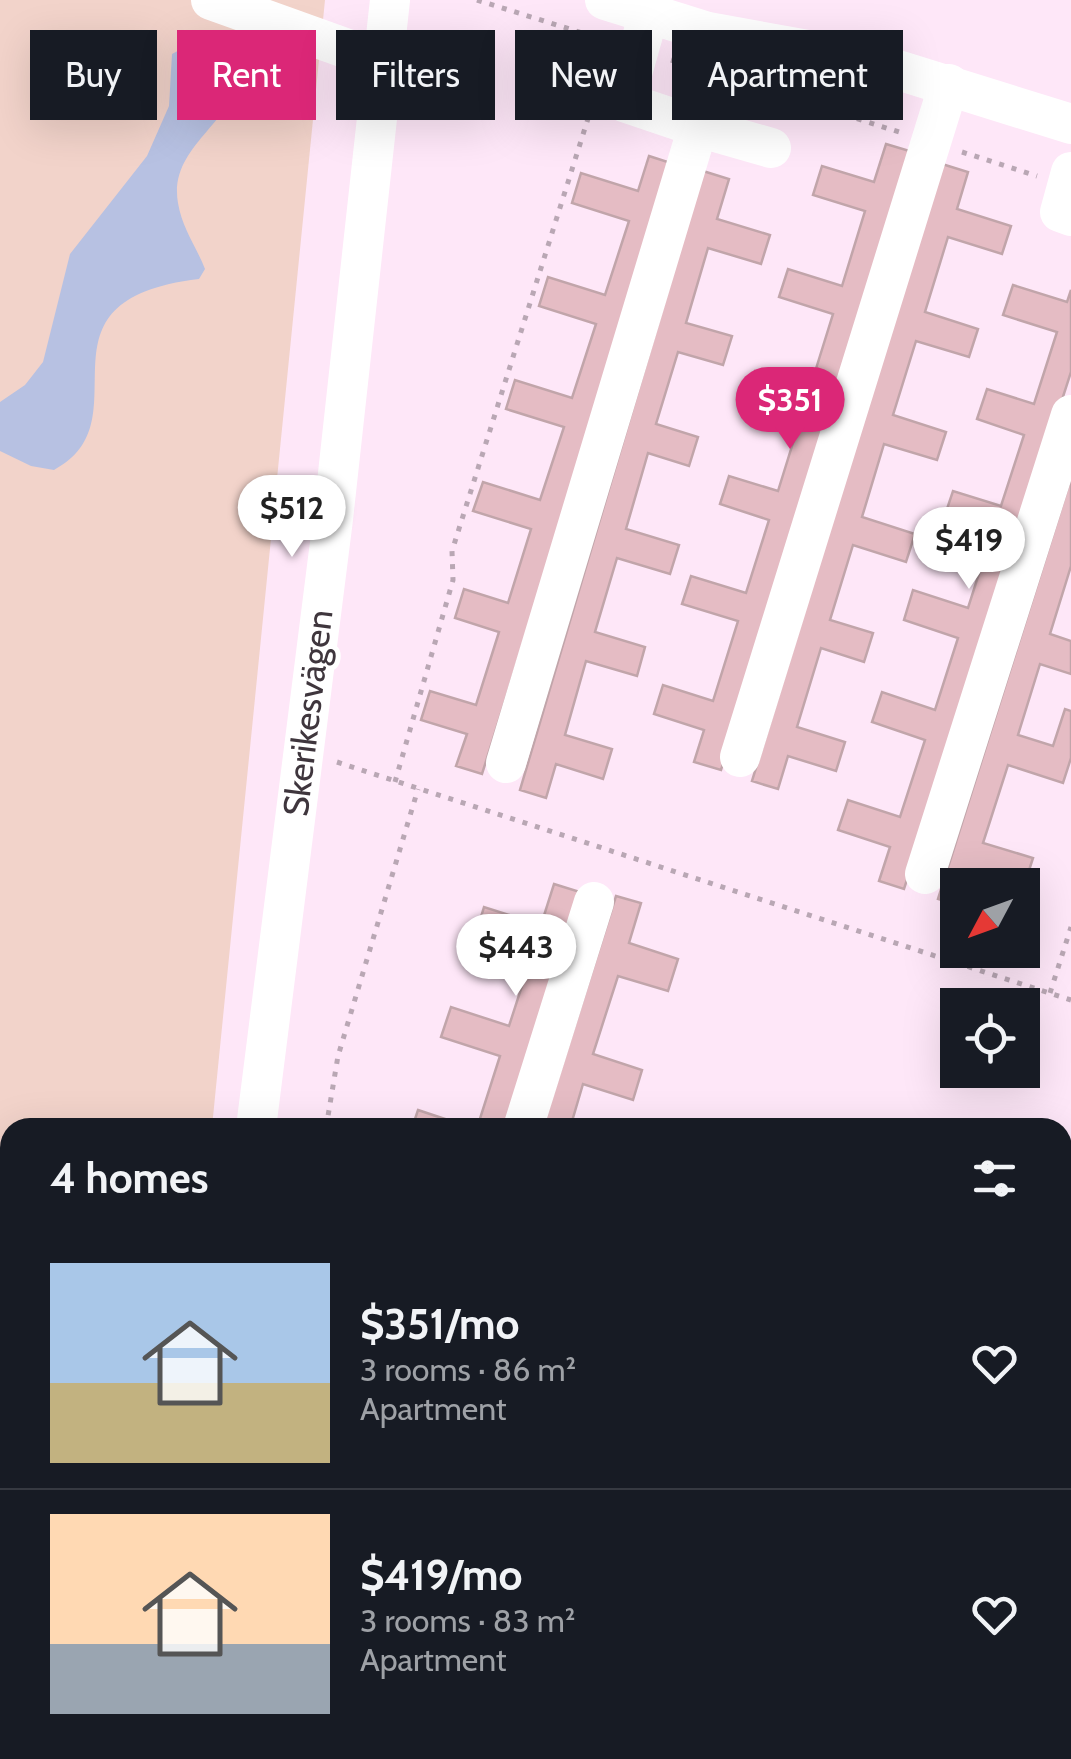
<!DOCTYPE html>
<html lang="en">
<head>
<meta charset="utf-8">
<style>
	body { margin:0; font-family:Cabin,sans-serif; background:#242831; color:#f1f3f6; height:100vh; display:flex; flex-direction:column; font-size:38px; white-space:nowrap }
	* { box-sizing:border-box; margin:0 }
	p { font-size:32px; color:#9ea1a6 }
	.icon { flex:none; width:55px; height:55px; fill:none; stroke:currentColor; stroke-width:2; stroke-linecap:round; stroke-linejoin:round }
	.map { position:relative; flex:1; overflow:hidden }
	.sheet { position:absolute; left:0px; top:1118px; width:1072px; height:642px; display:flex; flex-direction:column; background:#171b24; border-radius:30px 30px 0 0; box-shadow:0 10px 40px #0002 }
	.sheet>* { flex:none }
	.top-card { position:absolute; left:30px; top:30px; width:1012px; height:90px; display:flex; gap:20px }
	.needle { width:65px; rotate:229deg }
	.fabs { position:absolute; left:940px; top:868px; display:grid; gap:20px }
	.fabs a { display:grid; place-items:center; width:100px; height:100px; border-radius:0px; background:#171b24; box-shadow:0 10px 40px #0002; font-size:50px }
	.price { position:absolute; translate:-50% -85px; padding:0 22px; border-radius:35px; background:#fff; color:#222; font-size:32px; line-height:65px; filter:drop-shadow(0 2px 5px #0008) }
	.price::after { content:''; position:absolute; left:50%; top:60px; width:30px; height:22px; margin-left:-15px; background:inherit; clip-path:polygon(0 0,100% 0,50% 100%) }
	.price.active { background:#db2777; color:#fff }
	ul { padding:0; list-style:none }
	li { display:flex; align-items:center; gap:30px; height:250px; padding:0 50px }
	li+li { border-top:2px solid #363941 }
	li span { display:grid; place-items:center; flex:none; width:280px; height:200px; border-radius:0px; color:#555 }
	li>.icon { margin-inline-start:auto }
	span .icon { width:120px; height:120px; fill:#fffc; stroke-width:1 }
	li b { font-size:42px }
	h2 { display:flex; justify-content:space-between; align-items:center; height:120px; padding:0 50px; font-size:42px }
	.tag { padding:0 35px; border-radius:0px; background:#171b24; box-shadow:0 10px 40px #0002; font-size:35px; line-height:90px }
	.tag.active { background:#db2777; color:#fff }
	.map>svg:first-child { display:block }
	.green { fill:#f2d3ca }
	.water { fill:#b7c1e2 }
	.building { fill:#e5bcc4; stroke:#c1a5aa; stroke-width:2.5 }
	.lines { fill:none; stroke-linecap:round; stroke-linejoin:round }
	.path { stroke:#b9a7b4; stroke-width:5; stroke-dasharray:5 8; stroke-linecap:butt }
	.minor { stroke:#fff; stroke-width:40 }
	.labels { text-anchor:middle; stroke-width:10; stroke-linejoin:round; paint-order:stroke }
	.street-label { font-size:35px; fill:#3f363d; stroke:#fff }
</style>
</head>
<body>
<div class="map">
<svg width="1071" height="1759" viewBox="0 0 1071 1759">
	<rect width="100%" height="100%" fill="#fee7f8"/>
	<polygon class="green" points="0,0 325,0 212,1127 10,1128 10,1194 0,1192"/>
	<path class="water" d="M 187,46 L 212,47 L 239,72 C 235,124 168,146 178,203 C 182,228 196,246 205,269 L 199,279 C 21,300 149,420 54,470 L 31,466 L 0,451 L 0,402 L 25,385 L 43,362 L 70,254 L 147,156 L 169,106 L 172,54 Z"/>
	<g class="building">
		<polygon points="886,144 913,152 721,770 694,762 704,730 654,714 663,685 713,701 738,621 682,604 691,576 746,593 769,520 720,504 729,476 778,491 801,417 746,400 755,371 810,388 833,314 779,297 788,269 842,286 865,211 813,195 822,166 874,182"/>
		<polygon points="649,156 674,164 482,774 456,766 467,734 421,720 430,691 476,705 499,632 455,618 464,589 508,603 531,529 473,511 483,482 540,500 564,427 506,409 515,380 572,398 596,324 539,306 548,277 605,295 629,221 572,203 581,173 638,191"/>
		<polygon points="942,164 968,172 957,209 1011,226 1002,254 948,237 925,312 978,329 969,357 916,341 893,415 946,432 937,460 884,444 862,517 915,534 906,562 853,545 830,620 873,633 864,662 821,648 797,727 845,742 836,771 788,756 778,789 752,781"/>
		<polygon points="703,171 729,179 717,219 770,235 761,264 708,248 686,323 732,336 723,365 678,352 656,424 698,437 689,466 648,453 626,529 679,545 670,574 617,558 595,632 645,647 637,676 586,661 565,735 612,749 603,779 556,764 546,798 520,790"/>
		<polygon points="1013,285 1067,302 1071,290 1071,372 904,889 879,881 890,847 838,830 848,800 900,817 925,740 872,722 882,692 935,710 958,638 904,620 913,590 968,608 991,536 943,521 953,491 1001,506 1024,435 977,419 987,389 1034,404 1057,332 1003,315"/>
		<polygon points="1071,477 1071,566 1050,634 1071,641 1071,674 1040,664 1018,735 1053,746 1065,709 1071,711 1071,758 1063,783 1008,765 983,843 1033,858 1023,889 974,873 970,885 958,885 958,905 938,899"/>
		<polygon points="554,884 580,892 506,1128 477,1128 500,1056 441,1037 451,1007 509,1026 532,955 475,937 484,907 541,925"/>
		<polygon points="616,896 641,903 629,943 678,959 668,991 618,976 593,1054 642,1070 633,1100 583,1084 570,1128 542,1128"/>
		<polygon points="418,1110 472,1128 412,1128"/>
		<polygon points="0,1269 10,1274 10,1307 0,1302"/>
		<polygon points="1062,1327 1071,1330 1071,1366 1062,1363"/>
		<polygon points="0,1343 10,1348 10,1435 0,1430"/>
		<polygon points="1062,1442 1071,1445 1071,1551 1062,1578"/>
		<polygon points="0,1445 10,1448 10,1529 4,1549 0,1548"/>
		<polygon points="0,1570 10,1571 9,1621 2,1621 0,1639"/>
		<polygon points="1071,1646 1071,1737 1062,1734 1062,1673"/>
		<polygon points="395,1750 481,1750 477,1759 392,1759"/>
		<polygon points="606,1750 645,1750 642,1759 603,1759"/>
	</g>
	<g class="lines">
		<g class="path">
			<polyline points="477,0 608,41"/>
			<polyline points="671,60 899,132"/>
			<polyline points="962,152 1037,176"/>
			<polyline points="337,762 1071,1000"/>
			<polyline points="395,782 453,580 452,551 591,109"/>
			<polyline points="1050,993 1071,927"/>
			<polyline points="326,1128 338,1056 418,789"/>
			<polyline points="253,1750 253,1759"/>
		</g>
		<g class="minor">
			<polyline points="211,0 384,62"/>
			<polyline points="605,0 708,32 869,61 1071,124"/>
			<polyline points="698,127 771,148"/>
			<polyline points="1071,172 1060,212 1071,216"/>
			<polyline points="740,757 949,84"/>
			<polyline points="506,763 698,127 624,102 649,13"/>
			<polyline points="925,874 1071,415"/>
			<polyline points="256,1128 333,519 390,0"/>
			<polyline points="523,1128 594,902"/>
			<polyline points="0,1217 10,1218"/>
			<polyline points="1062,1618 1071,1591"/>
			<polyline points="800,1750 830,1759"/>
			<polyline points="174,1759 175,1750"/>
			<polyline points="553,1759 556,1750"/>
			<polyline points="869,1759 872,1750"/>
			<polyline points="1017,1759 1020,1750"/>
		</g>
	</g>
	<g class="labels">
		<g class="street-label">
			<text transform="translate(308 713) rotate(-83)" y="12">Skerikesvägen</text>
		</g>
	</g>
</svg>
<div class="fabs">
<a><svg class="needle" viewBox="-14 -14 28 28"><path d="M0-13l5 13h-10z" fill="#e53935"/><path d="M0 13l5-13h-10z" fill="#9ea1a6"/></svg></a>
<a><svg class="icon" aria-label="locate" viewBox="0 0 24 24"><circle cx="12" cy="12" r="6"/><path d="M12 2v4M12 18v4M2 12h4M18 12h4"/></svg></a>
</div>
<b class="price active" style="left:790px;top:452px">$351</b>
<b class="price" style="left:292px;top:560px">$512</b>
<b class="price" style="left:969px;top:592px">$419</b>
<b class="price" style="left:516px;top:999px">$443</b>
<div class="top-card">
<a class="tag">Buy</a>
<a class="tag active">Rent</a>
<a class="tag">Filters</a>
<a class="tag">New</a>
<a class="tag">Apartment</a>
</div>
<section class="sheet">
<h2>4 homes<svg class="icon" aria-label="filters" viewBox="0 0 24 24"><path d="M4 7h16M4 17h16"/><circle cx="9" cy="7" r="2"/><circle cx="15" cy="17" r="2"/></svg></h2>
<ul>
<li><span style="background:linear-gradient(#a9c7e8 60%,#c2b280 0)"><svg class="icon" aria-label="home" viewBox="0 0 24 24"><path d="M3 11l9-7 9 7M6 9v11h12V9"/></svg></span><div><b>$351/mo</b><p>3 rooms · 86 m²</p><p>Apartment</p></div><svg class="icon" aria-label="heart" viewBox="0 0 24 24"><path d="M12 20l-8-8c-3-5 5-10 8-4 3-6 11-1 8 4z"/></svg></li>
<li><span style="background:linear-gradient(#ffd9b3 65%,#9aa5b1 0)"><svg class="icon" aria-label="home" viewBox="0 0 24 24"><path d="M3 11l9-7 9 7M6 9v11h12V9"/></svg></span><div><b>$419/mo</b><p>3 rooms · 83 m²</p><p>Apartment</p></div><svg class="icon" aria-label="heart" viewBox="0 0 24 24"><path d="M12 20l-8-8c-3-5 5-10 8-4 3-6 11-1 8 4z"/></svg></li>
</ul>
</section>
</div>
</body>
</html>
